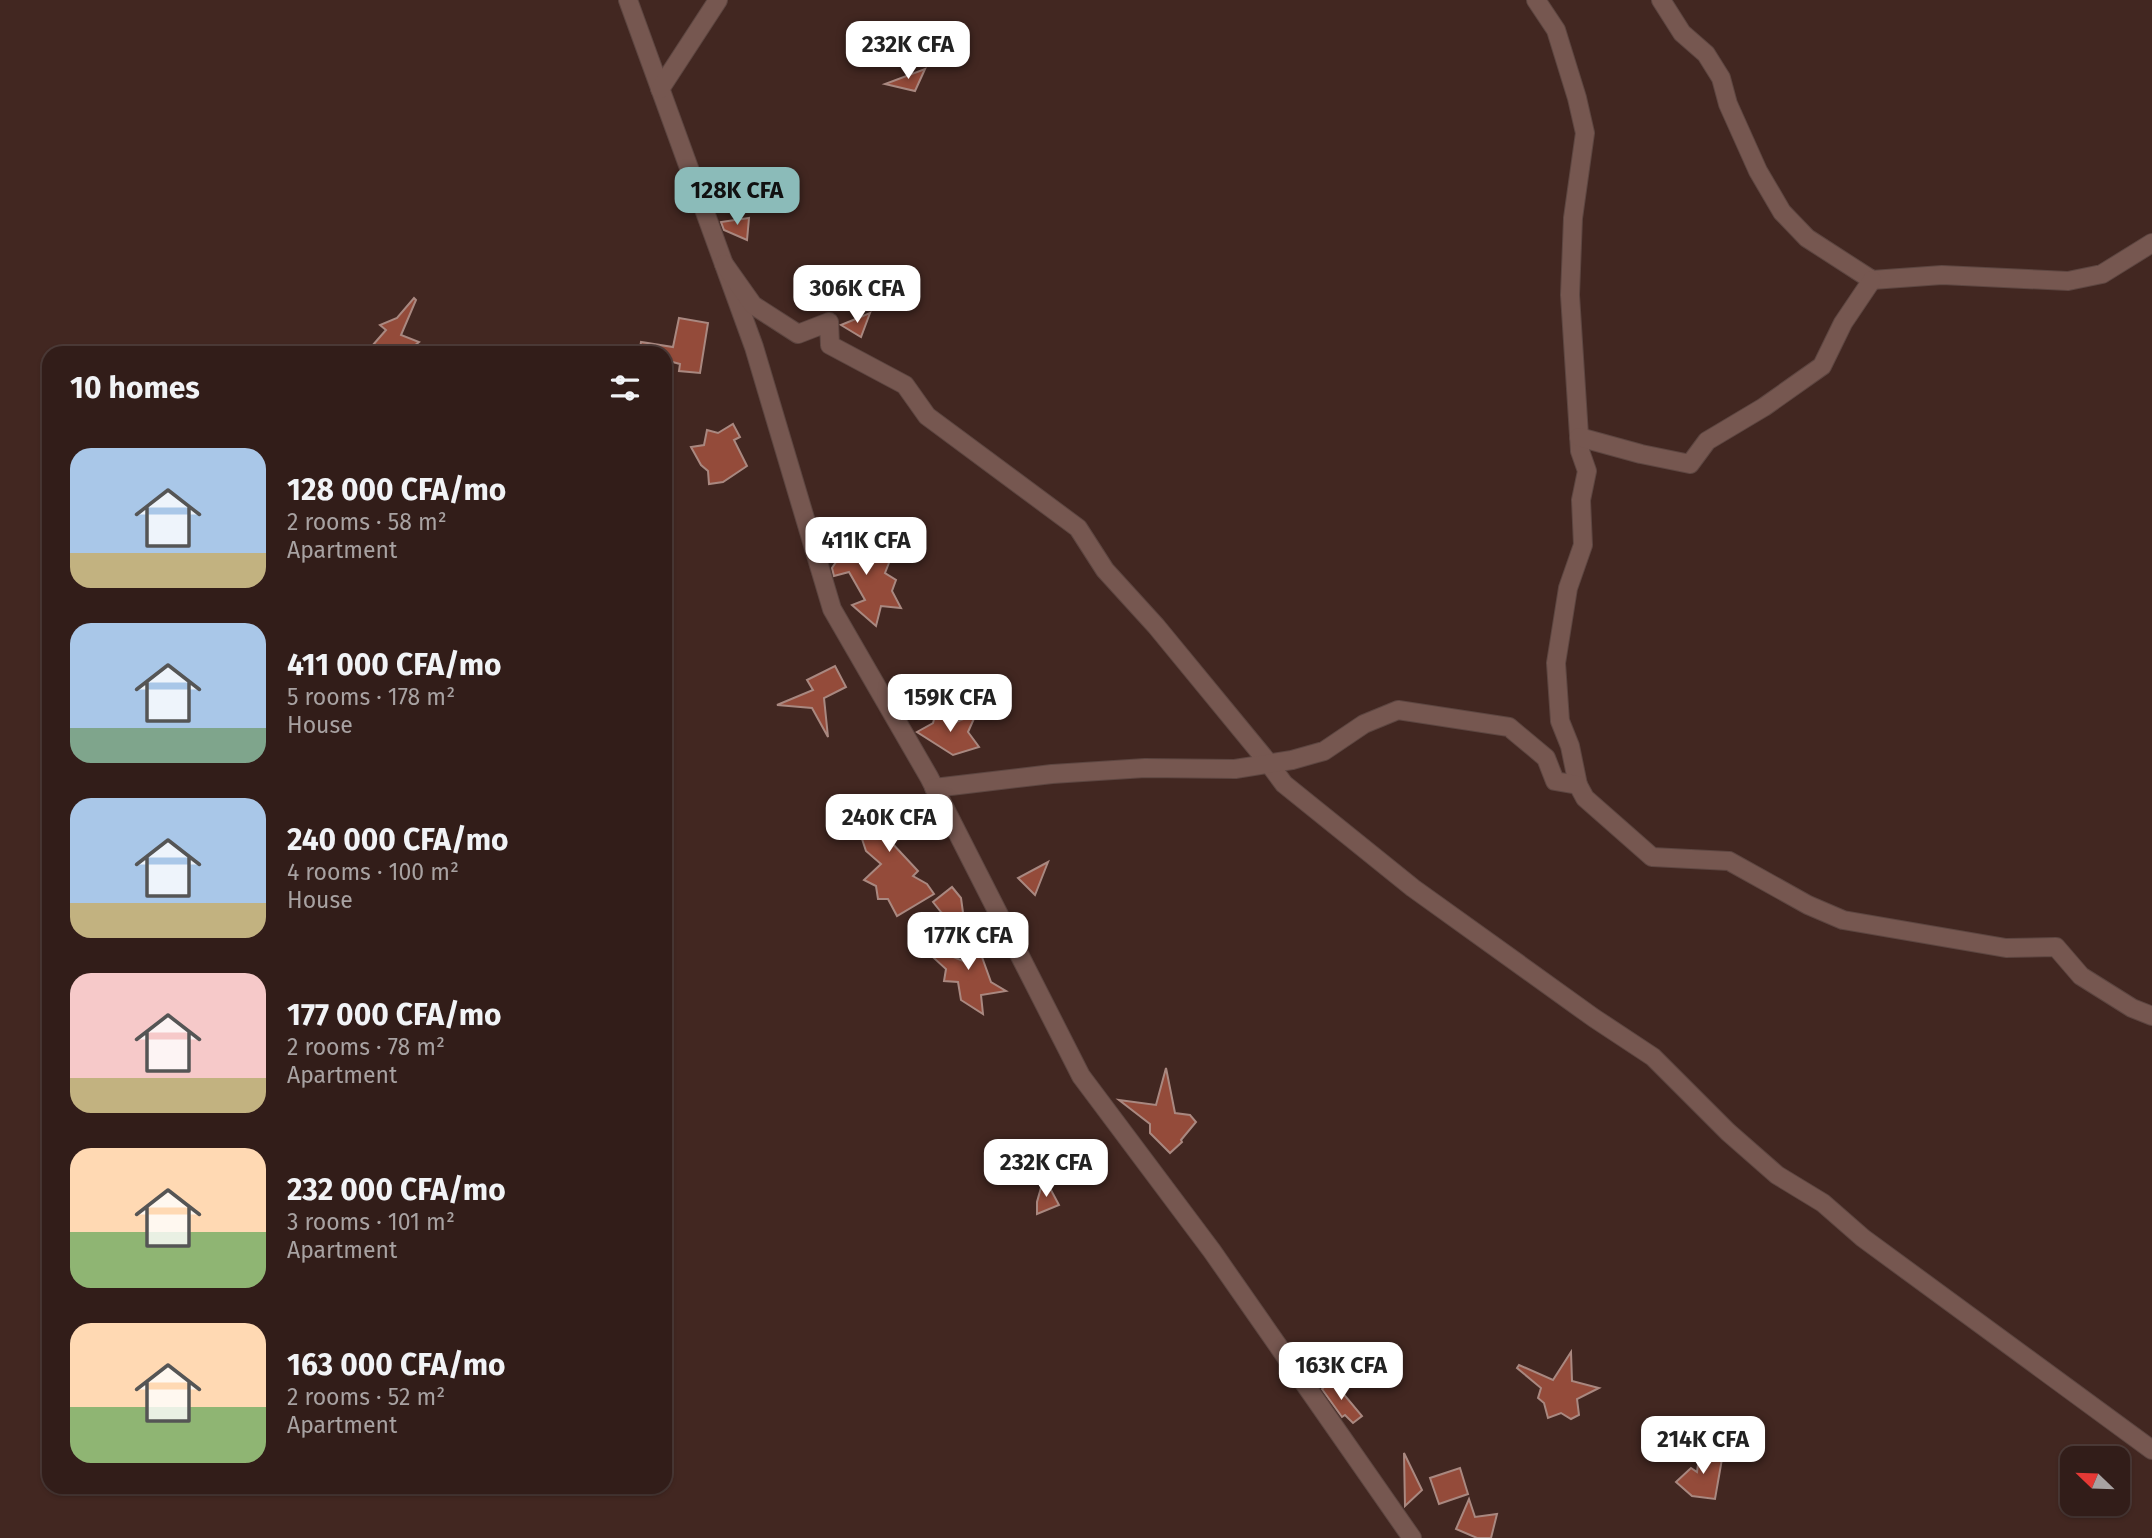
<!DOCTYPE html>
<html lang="en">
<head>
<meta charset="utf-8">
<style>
	body { margin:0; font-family:"Fira Sans",sans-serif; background:#3a2622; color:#f1f3f6; height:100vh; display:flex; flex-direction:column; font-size:26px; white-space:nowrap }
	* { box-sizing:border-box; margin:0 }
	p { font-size:23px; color:#a8a2a2 }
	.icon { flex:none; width:38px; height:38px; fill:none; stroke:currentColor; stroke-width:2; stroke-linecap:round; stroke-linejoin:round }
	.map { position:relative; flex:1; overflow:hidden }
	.details { position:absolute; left:42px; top:346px; width:630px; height:1148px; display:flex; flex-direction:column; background:#321d19; border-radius:21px; box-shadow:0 2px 5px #0004,0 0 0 2px #4d3b38 }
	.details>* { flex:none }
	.needle { width:46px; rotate:293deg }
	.controls { position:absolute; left:2060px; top:1446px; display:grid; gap:14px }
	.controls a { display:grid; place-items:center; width:70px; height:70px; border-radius:14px; background:#321d19; box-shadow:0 2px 5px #0004,0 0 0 2px #4d3b38; font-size:35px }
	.price { position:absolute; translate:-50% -60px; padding:0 16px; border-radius:14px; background:#fff; color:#222; font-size:23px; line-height:46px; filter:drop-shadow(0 2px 4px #0008) }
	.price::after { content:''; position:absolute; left:50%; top:42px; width:21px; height:16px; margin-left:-10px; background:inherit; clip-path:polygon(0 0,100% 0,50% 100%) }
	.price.current { background:#8bbbb9; color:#111 }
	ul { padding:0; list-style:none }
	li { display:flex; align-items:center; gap:21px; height:175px; padding:0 28px }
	li span { display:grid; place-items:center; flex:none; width:196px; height:140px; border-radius:21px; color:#555 }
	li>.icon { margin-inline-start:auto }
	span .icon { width:84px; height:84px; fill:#fffc; stroke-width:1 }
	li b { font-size:30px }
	h2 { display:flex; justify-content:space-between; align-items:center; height:84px; padding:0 28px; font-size:30px }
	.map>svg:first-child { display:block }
	.building { fill:#944b3a; stroke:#a98880; stroke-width:2 }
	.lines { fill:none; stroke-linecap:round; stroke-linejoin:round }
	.minor-casing { stroke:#5d4641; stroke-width:20 }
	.minor { stroke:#765750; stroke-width:18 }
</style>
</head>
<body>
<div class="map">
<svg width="2152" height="1538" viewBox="0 0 2152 1538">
	<rect width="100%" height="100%" fill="#422721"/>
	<g class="building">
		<polygon points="925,69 915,91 885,84"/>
		<polygon points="749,218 747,240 724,230 721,222"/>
		<polygon points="414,298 416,300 401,335 419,342 404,354 396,354 389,347 380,354 365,354 386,330 380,325 397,318"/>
		<polygon points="870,313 861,337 841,325"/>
		<polygon points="679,318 708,323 700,373 679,371 680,364 665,360 665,354 639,354 641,342 673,347"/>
		<polygon points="733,424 740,437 734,440 747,466 723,482 709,484 708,471 701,465 691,447 704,445 707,430 718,433"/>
		<polygon points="822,536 854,544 851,552 876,557 894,550 885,573 896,580 892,591 901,608 881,606 876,626 852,605 865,600 849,572 834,576 832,568 838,559 824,542"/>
		<polygon points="835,666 846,687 824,698 828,737 812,708 777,705 813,690 807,680"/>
		<polygon points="938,705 951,724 976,714 968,732 979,747 953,755 917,732 933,723"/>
		<polygon points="844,805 893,806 901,820 908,809 926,833 890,841 918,871 913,876 927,884 934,894 897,916 888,899 878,899 876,886 864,880 881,864 866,851 862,839 844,839 854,824"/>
		<polygon points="1048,862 1035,895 1018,878"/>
		<polygon points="952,887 961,898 965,927 941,912 933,902"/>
		<polygon points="969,921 991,982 1006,991 981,995 983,1014 961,1000 958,982 944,981 946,969 923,948 924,945 968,963 965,922"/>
		<polygon points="1166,1068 1175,1113 1190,1115 1196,1122 1181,1140 1182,1142 1170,1153 1150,1133 1150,1124 1119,1100 1156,1105"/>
		<polygon points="1044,1177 1059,1205 1037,1214 1037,1202"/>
		<polygon points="1571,1352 1572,1381 1599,1388 1577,1399 1579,1415 1571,1419 1561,1413 1548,1418 1544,1403 1538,1398 1541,1388 1517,1368 1519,1365 1553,1380"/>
		<polygon points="1331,1379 1362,1416 1353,1423 1345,1415 1342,1417 1322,1389"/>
		<polygon points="1700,1450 1723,1453 1715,1499 1692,1496 1676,1482 1691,1468 1697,1472"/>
		<polygon points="1404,1453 1422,1490 1405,1506"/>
		<polygon points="1460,1468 1468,1494 1439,1504 1430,1478"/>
		<polygon points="1469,1499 1475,1517 1497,1514 1491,1538 1477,1538 1456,1529"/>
	</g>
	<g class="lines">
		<g class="minor-casing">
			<g id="minor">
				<polyline points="628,0 754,347 832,609 929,777 1081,1076 1212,1251 1412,1538"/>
				<polyline points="1536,0 1556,30 1577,98 1585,133 1573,218 1570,295 1580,451 1587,471 1581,500 1583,545 1568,588 1556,663 1560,721 1570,746 1578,785"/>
				<polyline points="1661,0 1682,33 1706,54 1721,78 1728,104 1758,171 1782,212 1807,238 1872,280 1942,275 2068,281 2102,274 2152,243"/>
				<polyline points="660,89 718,0"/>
				<polyline points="724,264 753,305 798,334 829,322 830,345 905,385 927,416 1078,528 1105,570 1156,626 1267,761 1284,784 1413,888 1594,1018 1653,1057 1728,1132 1777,1175 1823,1203 1863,1238 2152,1450"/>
				<polyline points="1579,437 1641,454 1690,464 1707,441 1764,407 1822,366 1843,323 1872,280"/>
				<polyline points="934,788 1052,774 1145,768 1235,769 1292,760 1324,751 1364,724 1398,710 1509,727 1546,758 1555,781 1578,785 1585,798 1652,857 1729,861 1808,905 1843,920 2006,948 2056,947 2081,976 2132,1008 2152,1016"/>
			</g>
		</g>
		<use href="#minor" class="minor"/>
	</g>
</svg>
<div class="controls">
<a><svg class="needle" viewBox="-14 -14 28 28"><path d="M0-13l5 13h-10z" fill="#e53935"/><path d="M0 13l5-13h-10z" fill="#a8a2a2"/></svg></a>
</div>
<b class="price" style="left:908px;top:81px">232K CFA</b>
<b class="price current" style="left:737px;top:227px">128K CFA</b>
<b class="price" style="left:857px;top:325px">306K CFA</b>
<b class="price" style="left:866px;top:577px">411K CFA</b>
<b class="price" style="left:950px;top:734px">159K CFA</b>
<b class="price" style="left:889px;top:854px">240K CFA</b>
<b class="price" style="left:968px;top:972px">177K CFA</b>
<b class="price" style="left:1046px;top:1199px">232K CFA</b>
<b class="price" style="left:1341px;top:1402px">163K CFA</b>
<b class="price" style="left:1703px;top:1476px">214K CFA</b>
<section class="details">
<h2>10 homes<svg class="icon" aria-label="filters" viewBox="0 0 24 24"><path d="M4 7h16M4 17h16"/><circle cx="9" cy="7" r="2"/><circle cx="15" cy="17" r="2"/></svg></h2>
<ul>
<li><span style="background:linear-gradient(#a9c7e8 75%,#c2b280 0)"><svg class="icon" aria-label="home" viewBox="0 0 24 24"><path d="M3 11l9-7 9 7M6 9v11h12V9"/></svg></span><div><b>128 000 CFA/mo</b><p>2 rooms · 58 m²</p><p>Apartment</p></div></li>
<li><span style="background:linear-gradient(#a9c7e8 75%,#7fa58c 0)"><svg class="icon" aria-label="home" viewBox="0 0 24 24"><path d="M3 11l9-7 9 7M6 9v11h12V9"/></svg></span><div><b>411 000 CFA/mo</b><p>5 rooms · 178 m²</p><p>House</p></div></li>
<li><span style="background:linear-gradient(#a9c7e8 75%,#c2b280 0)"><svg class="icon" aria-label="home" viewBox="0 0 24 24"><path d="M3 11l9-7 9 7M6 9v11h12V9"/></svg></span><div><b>240 000 CFA/mo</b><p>4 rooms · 100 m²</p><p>House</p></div></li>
<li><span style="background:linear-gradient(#f6c9c9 75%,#c2b280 0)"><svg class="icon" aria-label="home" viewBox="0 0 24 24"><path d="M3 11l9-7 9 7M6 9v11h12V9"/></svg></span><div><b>177 000 CFA/mo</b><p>2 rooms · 78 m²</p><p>Apartment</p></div></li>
<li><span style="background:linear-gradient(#ffd9b3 60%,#8fb573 0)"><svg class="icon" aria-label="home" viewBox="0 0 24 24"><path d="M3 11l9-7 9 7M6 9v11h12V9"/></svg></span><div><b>232 000 CFA/mo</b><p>3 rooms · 101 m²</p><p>Apartment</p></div></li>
<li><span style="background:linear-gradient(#ffd9b3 60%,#8fb573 0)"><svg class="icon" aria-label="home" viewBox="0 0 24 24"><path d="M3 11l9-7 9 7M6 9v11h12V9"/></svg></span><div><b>163 000 CFA/mo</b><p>2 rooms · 52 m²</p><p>Apartment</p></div></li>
</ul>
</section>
</div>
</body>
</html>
